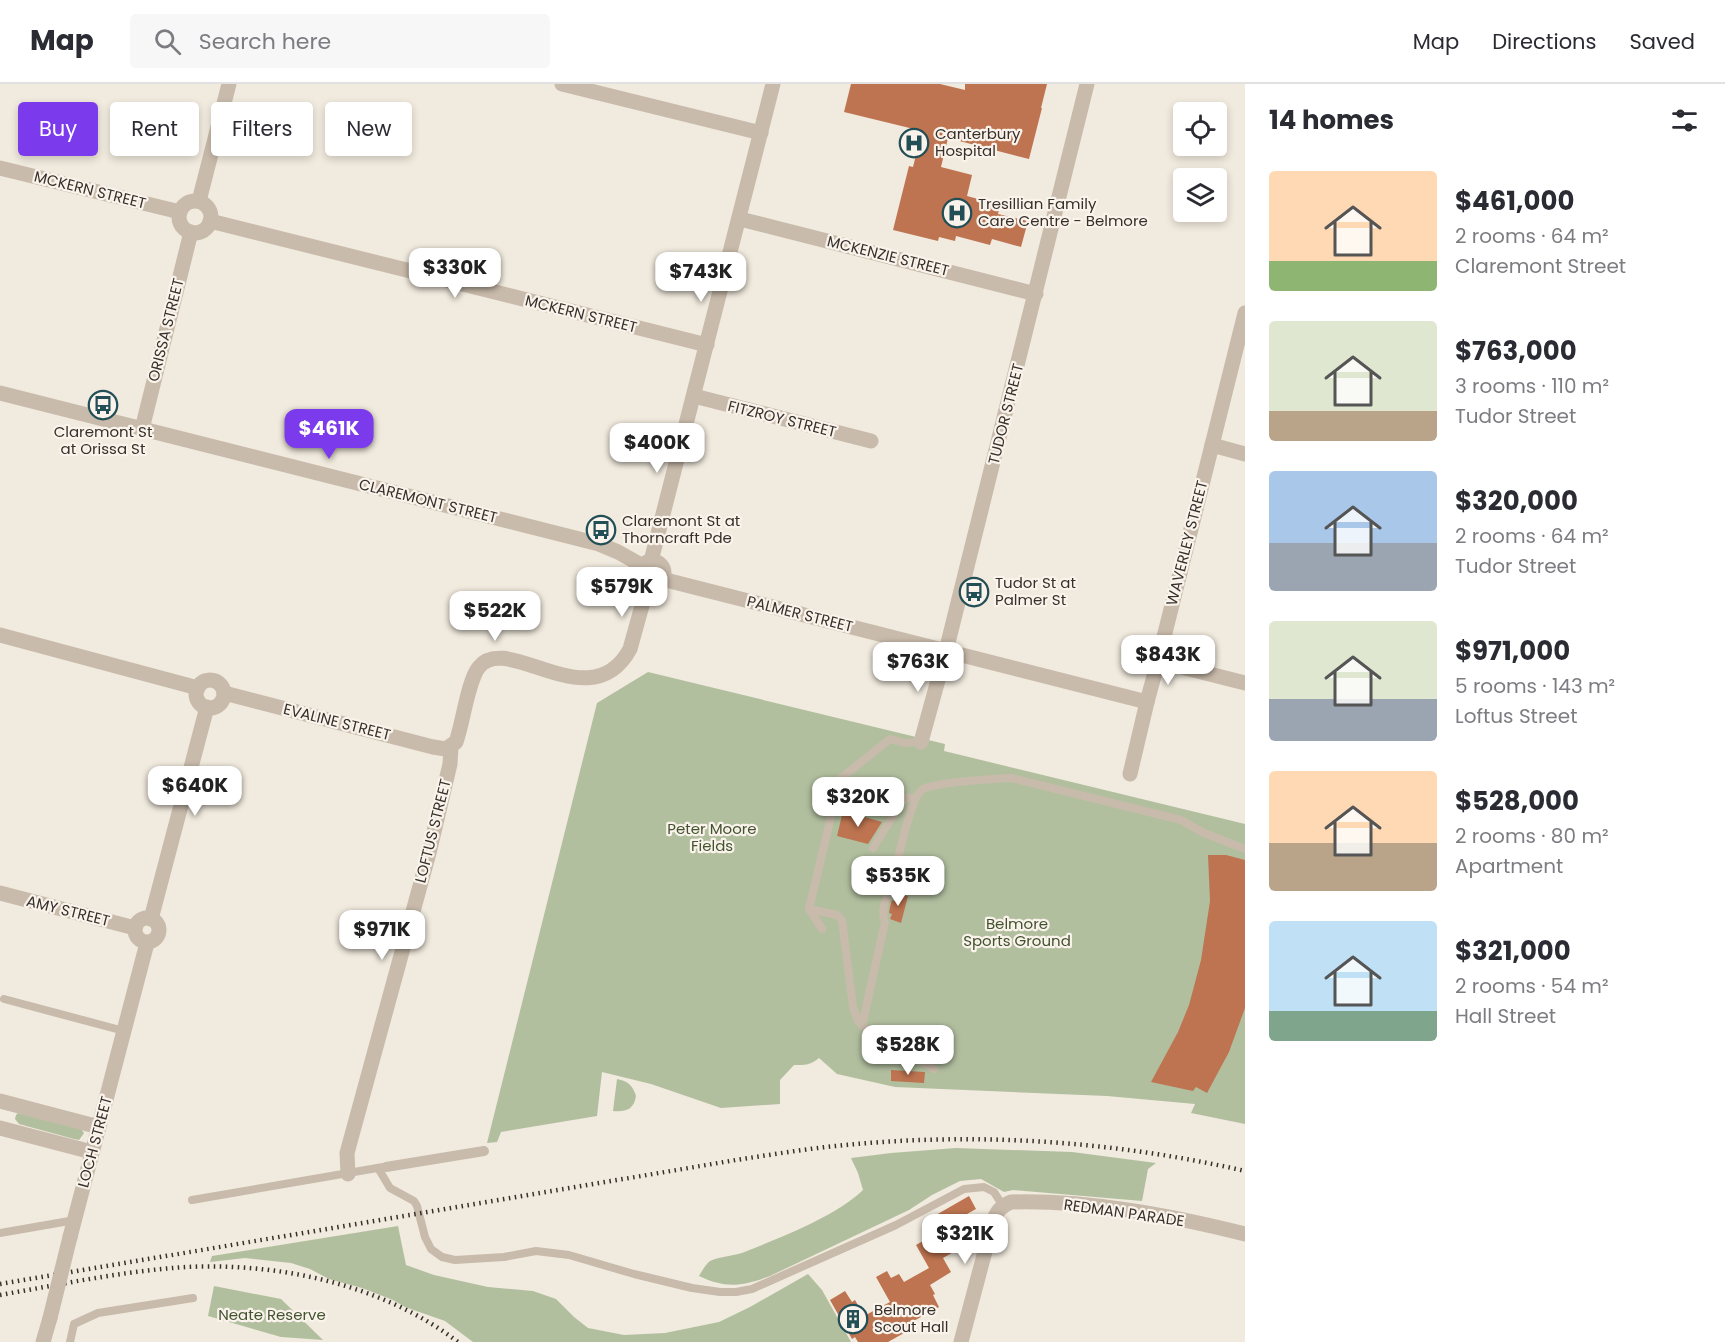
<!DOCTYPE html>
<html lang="en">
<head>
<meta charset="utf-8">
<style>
	body { margin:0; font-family:Poppins,sans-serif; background:#f7f7f7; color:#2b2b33; height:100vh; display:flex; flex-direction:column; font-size:22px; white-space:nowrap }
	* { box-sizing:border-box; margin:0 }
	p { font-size:20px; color:#7c7c81 }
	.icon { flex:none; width:33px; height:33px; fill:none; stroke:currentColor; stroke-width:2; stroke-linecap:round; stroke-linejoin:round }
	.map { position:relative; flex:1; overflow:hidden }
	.drawer { display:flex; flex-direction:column; background:#fff; width:480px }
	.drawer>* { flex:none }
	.banner { position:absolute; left:18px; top:18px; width:570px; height:54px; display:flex; gap:12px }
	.fabs { position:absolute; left:1173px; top:18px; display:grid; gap:12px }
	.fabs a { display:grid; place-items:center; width:54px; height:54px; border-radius:6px; background:#fff; box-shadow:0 3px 9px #0003; font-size:30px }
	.price { position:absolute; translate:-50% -51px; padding:0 14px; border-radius:12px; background:#fff; color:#222; font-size:20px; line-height:39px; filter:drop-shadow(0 2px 3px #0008) }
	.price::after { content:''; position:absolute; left:50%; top:36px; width:18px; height:14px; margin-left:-9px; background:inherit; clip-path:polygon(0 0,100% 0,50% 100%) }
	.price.on { background:#7c3aed; color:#fff }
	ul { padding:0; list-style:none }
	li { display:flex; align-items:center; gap:18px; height:150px; padding:0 24px }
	li span { display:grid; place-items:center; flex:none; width:168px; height:120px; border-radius:6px; color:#555 }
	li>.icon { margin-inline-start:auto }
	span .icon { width:72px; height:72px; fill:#fffc; stroke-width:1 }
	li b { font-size:26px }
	h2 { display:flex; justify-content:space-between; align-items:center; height:72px; padding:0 24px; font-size:26px }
	.pill { padding:0 21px; border-radius:6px; background:#fff; box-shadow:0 3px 9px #0003; font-size:21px; line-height:54px }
	.pill.on { background:#7c3aed; color:#fff }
	header { display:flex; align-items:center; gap:36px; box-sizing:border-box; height:84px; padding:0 30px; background:#fff; border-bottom:2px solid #e1e1e2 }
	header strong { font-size:28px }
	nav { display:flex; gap:33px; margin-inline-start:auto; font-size:21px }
	.search { width:420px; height:54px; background:#f7f7f7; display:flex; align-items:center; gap:15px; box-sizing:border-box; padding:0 21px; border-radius:6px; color:#7c7c81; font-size:22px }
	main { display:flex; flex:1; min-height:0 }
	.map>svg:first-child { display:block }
	.green { fill:#b2bf9f }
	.building { fill:#be7450 }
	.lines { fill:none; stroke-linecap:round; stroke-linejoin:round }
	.service { stroke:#c9bbab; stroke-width:8 }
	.pedestrian { stroke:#c9bbab; stroke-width:10 }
	.minor { stroke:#c9bbab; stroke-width:15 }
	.tertiary { stroke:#c9bbab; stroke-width:15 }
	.rail { stroke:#372f2a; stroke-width:4.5; stroke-dasharray:1.5 4.5; stroke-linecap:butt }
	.tertiary-bridge { stroke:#c9bbab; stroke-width:15 }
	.labels { text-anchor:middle; stroke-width:4.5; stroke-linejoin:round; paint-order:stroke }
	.poi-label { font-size:15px; fill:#372f2a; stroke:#f9f3eb; text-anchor:start }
	.street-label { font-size:15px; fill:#372f2a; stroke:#f9f3eb }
	.park-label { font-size:15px; fill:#43532f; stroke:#f9f3eb }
</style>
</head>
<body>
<header>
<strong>Map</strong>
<div class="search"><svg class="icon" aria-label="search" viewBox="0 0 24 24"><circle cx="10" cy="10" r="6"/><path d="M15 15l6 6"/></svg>Search here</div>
<nav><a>Map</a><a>Directions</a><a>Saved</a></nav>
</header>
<main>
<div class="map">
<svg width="1245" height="1258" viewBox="0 0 1245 1258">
	<rect width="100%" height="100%" fill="#f1eade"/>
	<g class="green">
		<path d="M 648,588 L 945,660 L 944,667 L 1245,740 L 1245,1040 L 1191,1029 L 1195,1020 L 1107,1012 L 895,1003 L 837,990 L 819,974 C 811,981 805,981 794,981 L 780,996 L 780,1020 L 721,1024 L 651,1000 L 602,988 L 597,1032 L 501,1048 L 497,1058 L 487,1059 L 597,619 Z"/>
		<path d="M 617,995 C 628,997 633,1002 636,1012 C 634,1026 625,1028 613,1027 Z"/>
		<polygon points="18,1029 81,1045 84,1049 82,1052 79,1056 74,1055 19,1040 15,1035 16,1031"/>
		<path d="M 956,1064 L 1072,1068 L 1156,1079 L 1148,1085 L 1142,1117 L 1013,1106 L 1004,1108 L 981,1095 L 960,1097 L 932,1111 L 909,1126 L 770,1192 C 743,1202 726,1205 699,1192 C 702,1187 706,1180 710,1177 C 721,1172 736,1172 747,1167 C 782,1153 836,1132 863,1106 L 858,1089 L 851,1074 L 891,1069 Z"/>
		<polygon points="398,1142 406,1181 434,1191 488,1203 533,1207 556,1215 574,1233 588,1244 624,1251 665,1249 719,1238 750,1223 808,1190 822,1206 851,1258 473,1258 445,1237 405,1223 393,1216 362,1204 329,1195 310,1185 291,1179 245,1174 210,1178 212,1172"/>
		<polygon points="214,1202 281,1215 323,1256 281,1253 208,1232"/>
	</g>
	<g class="building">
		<polygon points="851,0 940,0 965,6 965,0 1047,0 1041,24 1042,24 1029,75 948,54 941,83 972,91 967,112 1000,121 998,130 1028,137 1021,163 992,155 990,161 956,152 955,157 939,153 938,157 893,146 909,82 913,83 922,47 844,28"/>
		<polygon points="843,727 882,738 868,760 837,752"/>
		<polygon points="1208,771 1226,771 1245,776 1245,924 1229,968 1207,1009 1196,1003 1193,1007 1151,998 1178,948 1189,921 1201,876 1210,817"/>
		<polygon points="896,809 908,812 901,839 890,835 892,830 889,829 890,823 892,816 894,817"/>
		<polygon points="891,986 925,988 924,999 891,997"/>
		<polygon points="969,1112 976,1125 958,1135 965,1147 958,1151 964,1162 943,1174 951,1188 930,1201 935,1210 933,1211 939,1223 910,1239 913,1244 888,1258 858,1258 855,1253 852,1255 830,1216 845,1207 852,1218 855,1216 864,1232 890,1218 876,1193 887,1187 891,1194 899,1190 904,1198 929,1184 916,1161 937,1149 929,1135"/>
	</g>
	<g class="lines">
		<g class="service">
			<polyline points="873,764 903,716 908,713 915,715"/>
			<polyline points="809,825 837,831 842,836 853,923 858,937 867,946 934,985"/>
			<polyline points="822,845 809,825 840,695 890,655 905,659 921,658"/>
			<polyline points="4,915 124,947"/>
			<path d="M 862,942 L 885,838 C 881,827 885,815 891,806 C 896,787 909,713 923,705 C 937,698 993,695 1011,694 L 1181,736 L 1204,749 L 1245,765"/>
			<polyline points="378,1084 390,1104 414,1117 417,1122 425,1153 431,1165 442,1173 455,1176 504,1173 536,1167 569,1171 634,1190 692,1204 720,1208 736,1208 752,1205 896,1141 964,1105 984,1103 994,1108 1003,1122"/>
			<polyline points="192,1116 383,1083"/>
			<polyline points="0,1149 75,1136"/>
			<polyline points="70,1258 74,1240 98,1229 193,1214"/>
		</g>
		<polyline class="pedestrian" points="386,1083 484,1067"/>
		<g class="minor">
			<polyline points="562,0 761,49"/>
			<polyline points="0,84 180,128"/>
			<polyline points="199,117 229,0"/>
			<circle cx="195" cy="133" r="16"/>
			<polyline points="740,135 1036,210"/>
			<polyline points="210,137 707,261"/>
			<polyline points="0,309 599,460 618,468 643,482"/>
			<polyline points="694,312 871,357"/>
			<polyline points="142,345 191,148"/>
			<polyline points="1212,361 1245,370"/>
			<polyline points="651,477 773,0"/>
			<polyline points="1158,577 1245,229"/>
			<polyline points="921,658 946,567 1087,0"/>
			<polyline points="1130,690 1147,618"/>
			<polyline points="0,809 135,844"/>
			<polyline points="0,1017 99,1043"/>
			<polyline points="0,1044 92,1068"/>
			<polyline points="348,1090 347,1069 429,769 450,680 451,663"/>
			<path d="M 961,1258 L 993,1137 C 997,1127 1001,1122 1011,1118 C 1089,1116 1169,1131 1245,1150"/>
		</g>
		<g class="tertiary">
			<circle cx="652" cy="489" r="12"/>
			<polyline points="662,495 1147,618 1158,577 1245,599"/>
			<polyline points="0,551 198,604"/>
			<circle cx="210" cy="610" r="14"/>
			<path d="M 224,609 L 433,663 L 446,665 L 456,658 C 463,639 468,596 479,583 C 507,547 591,637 630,565 L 648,500"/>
			<circle cx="147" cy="846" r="12"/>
			<polyline points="151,835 207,623"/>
			<polyline points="70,1153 147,859"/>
			<polyline points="43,1258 50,1234"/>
		</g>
		<g class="rail">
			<path d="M 0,1200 L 742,1075 C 776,1070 811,1064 846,1061 C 979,1048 1114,1057 1245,1087"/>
			<path d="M 0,1211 C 57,1201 114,1189 172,1184 C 268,1176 380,1198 458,1258"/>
		</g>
		<polyline class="tertiary-bridge" points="50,1234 70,1153"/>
	</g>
	<defs>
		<g id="hospital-ring" transform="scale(1.5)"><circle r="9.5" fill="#f9f3eb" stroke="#224e56" stroke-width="1.5"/><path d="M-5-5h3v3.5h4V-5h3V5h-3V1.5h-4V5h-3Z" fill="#224e56"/></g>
		<g id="bus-ring" transform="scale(1.5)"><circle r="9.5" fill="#f9f3eb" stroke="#224e56" stroke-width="1.5"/><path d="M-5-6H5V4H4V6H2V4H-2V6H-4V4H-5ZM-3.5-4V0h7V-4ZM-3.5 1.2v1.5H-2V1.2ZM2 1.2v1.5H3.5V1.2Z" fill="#224e56"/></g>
		<g id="building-ring" transform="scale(1.5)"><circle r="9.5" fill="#f9f3eb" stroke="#224e56" stroke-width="1.5"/><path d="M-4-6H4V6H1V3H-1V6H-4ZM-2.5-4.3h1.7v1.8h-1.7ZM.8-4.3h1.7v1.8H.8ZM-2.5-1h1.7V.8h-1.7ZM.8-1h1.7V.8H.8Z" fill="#224e56"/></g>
	</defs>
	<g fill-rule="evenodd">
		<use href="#hospital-ring" x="914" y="59"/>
		<use href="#hospital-ring" x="957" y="129"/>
		<use href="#bus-ring" x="103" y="321"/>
		<use href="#bus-ring" x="601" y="446"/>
		<use href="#bus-ring" x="974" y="508"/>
		<use href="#building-ring" x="853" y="1235"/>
	</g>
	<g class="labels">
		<g class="poi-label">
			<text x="935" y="55">Canterbury<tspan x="935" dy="17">Hospital</tspan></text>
			<text x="978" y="125">Tresillian Family<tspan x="978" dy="17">Care Centre - Belmore</tspan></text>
			<text x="103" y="353" text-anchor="middle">Claremont St<tspan x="103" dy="17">at Orissa St</tspan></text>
			<text x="622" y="442">Claremont St at<tspan x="622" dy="17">Thorncraft Pde</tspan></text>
			<text x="995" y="504">Tudor St at<tspan x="995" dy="17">Palmer St</tspan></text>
			<text x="874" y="1231">Belmore<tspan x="874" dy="17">Scout Hall</tspan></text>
		</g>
		<g class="street-label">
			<text transform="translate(90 106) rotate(14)" y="5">MCKERN STREET</text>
			<text transform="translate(888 172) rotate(14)" y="5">MCKENZIE STREET</text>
			<text transform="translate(581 230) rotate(14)" y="5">MCKERN STREET</text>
			<text transform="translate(166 246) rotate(-76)" y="5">ORISSA STREET</text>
			<text transform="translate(1006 330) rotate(-76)" y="5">TUDOR STREET</text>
			<text transform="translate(782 335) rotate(14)" y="5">FITZROY STREET</text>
			<text transform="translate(428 417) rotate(14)" y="5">CLAREMONT STREET</text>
			<text transform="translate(1187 459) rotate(-76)" y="5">WAVERLEY STREET</text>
			<text transform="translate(800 530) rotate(14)" y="5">PALMER STREET</text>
			<text transform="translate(337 638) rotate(14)" y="5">EVALINE STREET</text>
			<text transform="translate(433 747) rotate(-76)" y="5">LOFTUS STREET</text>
			<text transform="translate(68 827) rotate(14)" y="5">AMY STREET</text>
			<text transform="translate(95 1058) rotate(-75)" y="5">LOCH STREET</text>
			<text transform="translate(1124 1129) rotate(8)" y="5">REDMAN PARADE</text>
		</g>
		<g class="park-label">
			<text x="712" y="750">Peter Moore<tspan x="712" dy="17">Fields</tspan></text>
			<text x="1017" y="845">Belmore<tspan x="1017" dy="17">Sports Ground</tspan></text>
			<text x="272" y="1236">Neate Reserve</text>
		</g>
	</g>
</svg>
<div class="fabs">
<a><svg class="icon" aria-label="locate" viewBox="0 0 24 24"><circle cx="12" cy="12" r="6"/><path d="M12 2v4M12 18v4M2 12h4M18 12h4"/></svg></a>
<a><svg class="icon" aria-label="layers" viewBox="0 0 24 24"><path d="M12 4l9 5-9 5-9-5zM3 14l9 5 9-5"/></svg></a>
</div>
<b class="price" style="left:455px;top:215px">$330K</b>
<b class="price" style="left:701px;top:219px">$743K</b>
<b class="price on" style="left:329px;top:376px">$461K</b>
<b class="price" style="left:657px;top:390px">$400K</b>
<b class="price" style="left:622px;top:534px">$579K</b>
<b class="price" style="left:495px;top:558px">$522K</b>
<b class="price" style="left:1168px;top:602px">$843K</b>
<b class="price" style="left:918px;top:609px">$763K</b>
<b class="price" style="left:195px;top:733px">$640K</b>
<b class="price" style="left:858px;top:744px">$320K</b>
<b class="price" style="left:898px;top:823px">$535K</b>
<b class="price" style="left:382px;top:877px">$971K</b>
<b class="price" style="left:908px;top:992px">$528K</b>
<b class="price" style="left:965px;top:1181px">$321K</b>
<div class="banner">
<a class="pill on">Buy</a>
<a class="pill">Rent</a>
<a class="pill">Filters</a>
<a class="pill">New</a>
</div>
</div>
<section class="drawer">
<h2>14 homes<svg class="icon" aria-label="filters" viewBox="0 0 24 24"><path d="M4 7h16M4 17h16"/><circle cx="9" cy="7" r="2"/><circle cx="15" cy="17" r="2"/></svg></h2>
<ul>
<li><span style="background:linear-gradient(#ffd9b3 75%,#8fb573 0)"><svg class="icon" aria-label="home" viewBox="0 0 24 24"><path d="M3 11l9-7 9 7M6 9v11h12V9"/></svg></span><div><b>$461,000</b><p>2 rooms · 64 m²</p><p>Claremont Street</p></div></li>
<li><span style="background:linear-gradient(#dfe7d0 75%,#b9a48a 0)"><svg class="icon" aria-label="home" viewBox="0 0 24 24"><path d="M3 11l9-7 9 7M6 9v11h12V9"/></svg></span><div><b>$763,000</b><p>3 rooms · 110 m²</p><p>Tudor Street</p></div></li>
<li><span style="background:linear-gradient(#a9c7e8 60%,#9aa5b1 0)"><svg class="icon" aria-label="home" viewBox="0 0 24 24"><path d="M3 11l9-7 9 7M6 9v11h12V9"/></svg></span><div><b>$320,000</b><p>2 rooms · 64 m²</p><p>Tudor Street</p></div></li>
<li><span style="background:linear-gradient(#dfe7d0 65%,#9aa5b1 0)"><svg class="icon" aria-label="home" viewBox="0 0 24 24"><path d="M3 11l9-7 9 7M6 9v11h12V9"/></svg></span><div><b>$971,000</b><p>5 rooms · 143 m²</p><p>Loftus Street</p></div></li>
<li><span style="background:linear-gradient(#ffd9b3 60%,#b9a48a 0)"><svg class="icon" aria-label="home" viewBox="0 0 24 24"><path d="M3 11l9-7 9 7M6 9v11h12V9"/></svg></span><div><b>$528,000</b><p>2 rooms · 80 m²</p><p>Apartment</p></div></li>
<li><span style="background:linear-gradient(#bfe0f5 75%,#7fa58c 0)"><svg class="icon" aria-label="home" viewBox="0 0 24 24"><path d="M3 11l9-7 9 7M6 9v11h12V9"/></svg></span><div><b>$321,000</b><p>2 rooms · 54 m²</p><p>Hall Street</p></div></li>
</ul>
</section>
</main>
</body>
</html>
